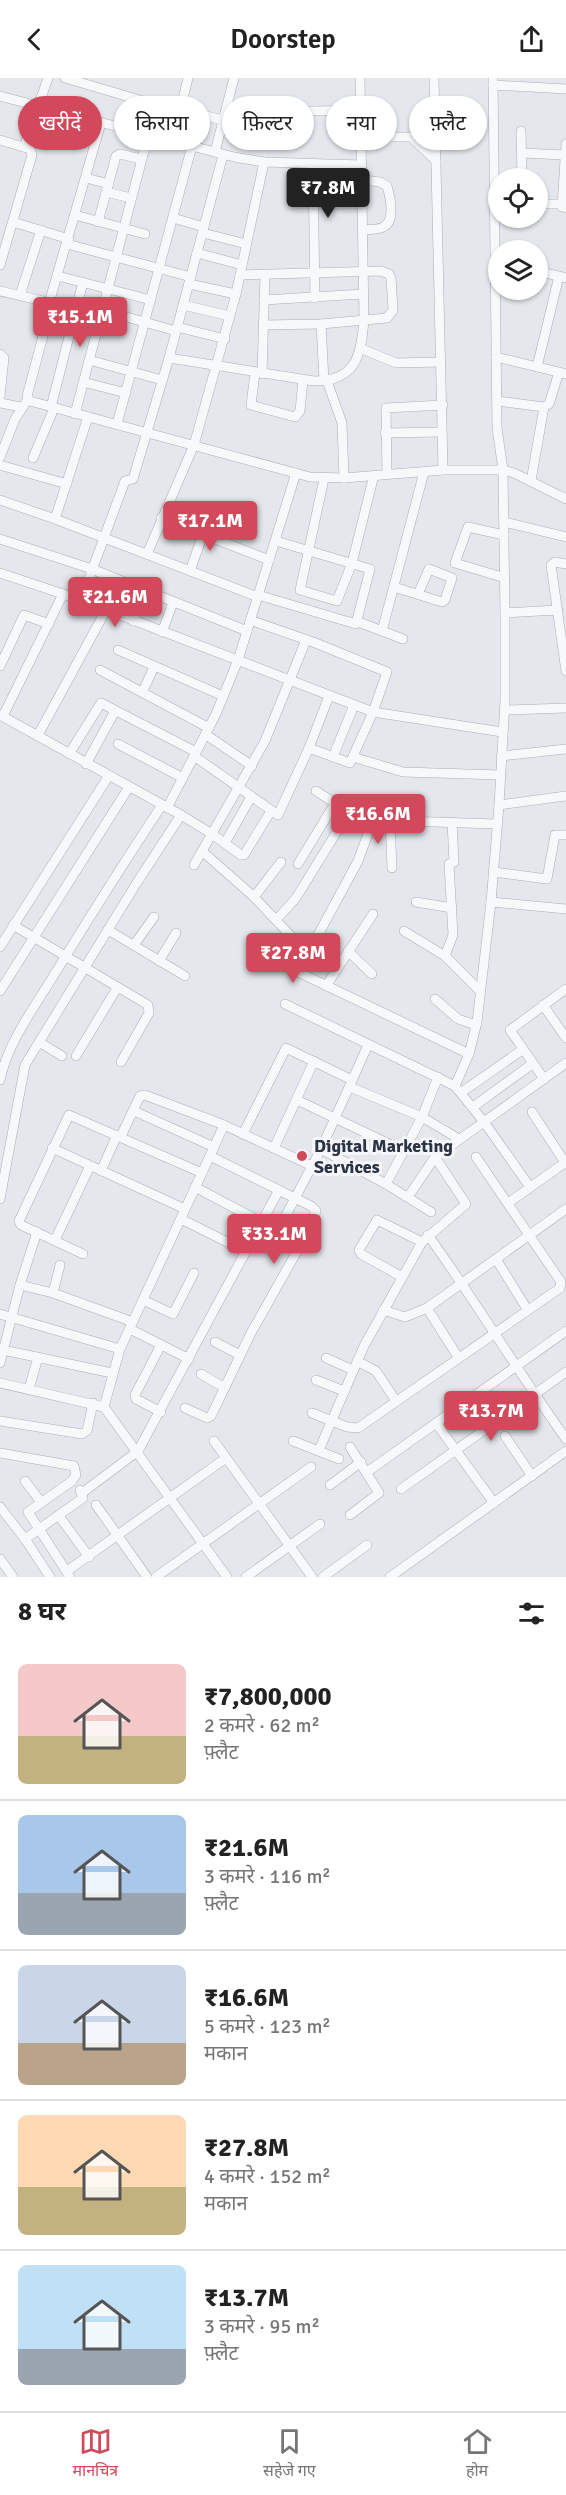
<!DOCTYPE html>
<html lang="hi">
<head>
<meta charset="utf-8">
<style>
	body { margin:0; font-family:Signika,"Noto Sans Devanagari",sans-serif; background:#f2f2f2; color:#222; height:100vh; display:flex; flex-direction:column; font-size:22px; white-space:nowrap }
	* { box-sizing:border-box; margin:0 }
	p { font-size:20px; color:#767676 }
	.icon { flex:none; width:33px; height:33px; fill:none; stroke:currentColor; stroke-width:2; stroke-linecap:round; stroke-linejoin:round }
	.map { position:relative; height:1499px; overflow:hidden }
	.drawer { display:flex; flex-direction:column; background:#fff; flex:1 }
	.drawer>* { flex:none }
	.hud { position:absolute; left:18px; top:18px; width:531px; height:54px; display:flex; gap:12px }
	.tools { position:absolute; left:488px; top:90px; display:grid; gap:12px }
	.tools a { display:grid; place-items:center; width:60px; height:60px; border-radius:50%; background:#fff; box-shadow:0 2px 4px #0004; font-size:30px }
	.price { position:absolute; translate:-50% -51px; padding:0 14px; border-radius:6px; background:#d1495b; color:#fff; font-size:20px; line-height:39px; filter:drop-shadow(0 2px 3px #0008) }
	.price::after { content:''; position:absolute; left:50%; top:36px; width:18px; height:14px; margin-left:-9px; background:inherit; clip-path:polygon(0 0,100% 0,50% 100%) }
	.price.active { background:#222; color:#fff }
	ul { padding:0; list-style:none }
	li { display:flex; align-items:center; gap:18px; height:150px; padding:0 18px }
	li+li { border-top:2px solid #e0e0e0 }
	li span { display:grid; place-items:center; flex:none; width:168px; height:120px; border-radius:9px; color:#555 }
	li>.icon { margin-inline-start:auto }
	span .icon { width:72px; height:72px; fill:#fffc; stroke-width:1 }
	li b { font-size:26px }
	h2 { display:flex; justify-content:space-between; align-items:center; height:72px; padding:0 18px; font-size:26px }
	.tag { padding:0 21px; border-radius:27px; background:#fff; box-shadow:0 2px 4px #0004; font-size:21px; line-height:54px }
	.tag.active { background:#d1495b; color:#fff }
	header { display:flex; justify-content:space-between; align-items:center; height:78px; padding:0 18px; background:#fff; font-size:27px; font-weight:600 }
	.tabs { display:flex; justify-content:space-around; align-items:center; height:84px; border-top:2px solid #e0e0e0; background:#fff; font-size:16px; color:#767676 }
	.tabs a { display:grid; justify-items:center; gap:3px }
	.tabs .active { color:#d1495b }
	.map>svg:first-child { display:block }
	.lines { fill:none; stroke-linecap:round; stroke-linejoin:round }
	.minor-casing { stroke:#a9aeb7; stroke-width:10 }
	.minor { stroke:#f7f8fa; stroke-width:9 }
	.poi-dot { fill:#d1495b; stroke:#f4f6f9; stroke-width:2 }
	.labels { text-anchor:middle; stroke-width:6; stroke-linejoin:round; paint-order:stroke }
	.poi-label { font-size:18px; font-weight:bold; fill:#2b3445; stroke:#f4f6f9; text-anchor:start }
</style>
</head>
<body>
<header><svg class="icon" aria-label="back" viewBox="0 0 24 24"><path d="M15 5l-7 7 7 7"/></svg>Doorstep<svg class="icon" aria-label="share" viewBox="0 0 24 24"><path d="M12 15V3M7 8l5-5 5 5M5 13v7h14v-7"/></svg></header>
<div class="map">
<svg width="566" height="1499" viewBox="0 0 566 1499">
	<rect width="100%" height="100%" fill="#e4e7ec"/>
	<g class="lines">
		<g class="minor-casing">
			<g id="minor">
				<polyline points="65,0 143,23 223,42"/>
				<polyline points="434,0 443,392"/>
				<polyline points="493,0 497,350 503,392 505,535 505,623 499,727 491,824 477,944 469,976 455,1008 484,1044 530,1109"/>
				<polyline points="493,7 566,11"/>
				<polyline points="0,18 234,79 264,84 362,87"/>
				<polyline points="225,35 361,32"/>
				<polyline points="521,53 522,100"/>
				<polyline points="361,59 411,59 436,83"/>
				<polyline points="0,62 30,71 32,77 0,187"/>
				<polyline points="173,63 188,0"/>
				<polyline points="566,66 562,129 566,130"/>
				<polyline points="24,69 48,0"/>
				<polyline points="215,74 234,0"/>
				<polyline points="522,75 565,77"/>
				<polyline points="313,86 315,220"/>
				<polyline points="86,100 109,106"/>
				<path d="M 363,102 L 380,104 L 387,108 C 390,118 396,144 383,149 C 378,152 370,151 364,152"/>
				<polyline points="106,114 131,120"/>
				<polyline points="537,126 562,126"/>
				<polyline points="75,137 145,156"/>
				<polyline points="173,140 204,149"/>
				<polyline points="13,144 69,161"/>
				<polyline points="98,144 116,78 120,76 141,81"/>
				<polyline points="203,155 246,166"/>
				<polyline points="67,166 191,199"/>
				<polyline points="197,175 242,187"/>
				<polyline points="537,193 566,200"/>
				<polyline points="240,197 381,193 389,196 391,200 393,232 387,240 321,246 263,247"/>
				<polyline points="58,198 151,222"/>
				<polyline points="189,206 236,216"/>
				<polyline points="0,213 47,224 51,228 27,318 30,323 310,399 344,400 443,392 503,392 514,395 566,421"/>
				<polyline points="20,217 41,152"/>
				<polyline points="264,222 363,216"/>
				<polyline points="49,225 101,45"/>
				<polyline points="183,227 230,238"/>
				<polyline points="102,232 176,253"/>
				<polyline points="48,242 96,254"/>
				<polyline points="321,246 324,303"/>
				<polyline points="177,249 225,261"/>
				<polyline points="362,271 396,285 441,284"/>
				<polyline points="0,276 4,280 0,318"/>
				<polyline points="496,279 566,296"/>
				<polyline points="169,280 223,77"/>
				<polyline points="89,282 162,302"/>
				<polyline points="537,289 559,198"/>
				<polyline points="255,295 251,327 295,339 300,333 303,302"/>
				<polyline points="262,296 265,197"/>
				<polyline points="327,303 342,345 344,400"/>
				<polyline points="83,304 126,315"/>
				<polyline points="497,323 544,329 531,403"/>
				<polyline points="0,325 21,329"/>
				<polyline points="51,329 83,204"/>
				<polyline points="544,329 549,326 559,294"/>
				<polyline points="75,336 148,58"/>
				<polyline points="117,346 192,68"/>
				<polyline points="385,355 442,354"/>
				<polyline points="0,379 15,341 28,321"/>
				<polyline points="33,380 54,330"/>
				<polyline points="0,387 67,406"/>
				<polyline points="387,396 386,330 443,327"/>
				<polyline points="324,401 300,512 337,523 352,485 374,397"/>
				<polyline points="0,422 55,441 258,519"/>
				<polyline points="161,440 269,482"/>
				<polyline points="55,441 88,339"/>
				<polyline points="504,444 566,459"/>
				<polyline points="504,457 468,449 455,485 505,500"/>
				<polyline points="0,461 92,491 247,553"/>
				<polyline points="147,476 194,367 236,216 264,84"/>
				<polyline points="566,486 555,484 551,487 566,593"/>
				<polyline points="190,493 203,456"/>
				<polyline points="0,495 81,522 373,634 502,654"/>
				<polyline points="394,509 442,524 445,522 452,500 429,491 418,516"/>
				<polyline points="258,517 356,546 370,491 276,463"/>
				<path d="M 81,522 L 125,403 L 133,401 L 169,280 L 314,303 C 356,303 361,278 364,242 L 360,0"/>
				<polyline points="505,535 558,532"/>
				<polyline points="250,542 313,564 387,594 373,634 350,685 309,670"/>
				<polyline points="133,543 145,513"/>
				<polyline points="356,543 403,561"/>
				<polyline points="382,553 424,394"/>
				<polyline points="162,554 173,525"/>
				<polyline points="118,572 223,618"/>
				<polyline points="0,588 24,537 49,546"/>
				<polyline points="100,592 209,650"/>
				<polyline points="143,613 154,589"/>
				<polyline points="505,632 566,630"/>
				<polyline points="0,637 181,737 212,756 241,777 244,777 271,733"/>
				<polyline points="3,638 63,516"/>
				<polyline points="205,656 252,688"/>
				<polyline points="38,657 106,532"/>
				<polyline points="118,666 183,700"/>
				<polyline points="69,676 101,625 196,674"/>
				<polyline points="194,678 278,737 309,670 329,618"/>
				<polyline points="501,678 566,671"/>
				<polyline points="333,679 354,627"/>
				<polyline points="353,679 403,694 500,697"/>
				<polyline points="86,686 115,633"/>
				<polyline points="316,713 349,734 373,742 496,746"/>
				<polyline points="499,727 566,718"/>
				<polyline points="167,730 216,636 238,582 296,395"/>
				<polyline points="373,742 358,783 298,894 469,976"/>
				<polyline points="390,743 392,790"/>
				<polyline points="225,765 251,719"/>
				<polyline points="202,773 254,819 307,875"/>
				<polyline points="298,786 335,725"/>
				<polyline points="194,787 265,663 306,562"/>
				<polyline points="494,794 547,801 555,757 566,757"/>
				<polyline points="254,819 281,784"/>
				<polyline points="416,824 452,830"/>
				<polyline points="491,824 566,831"/>
				<polyline points="277,841 296,820 349,734"/>
				<polyline points="13,847 148,927 149,935 121,984"/>
				<polyline points="108,852 185,898"/>
				<polyline points="404,853 445,878 480,913"/>
				<polyline points="134,867 154,839"/>
				<polyline points="0,869 108,699"/>
				<polyline points="348,873 372,896"/>
				<polyline points="445,878 453,857 449,786 454,784 452,744"/>
				<polyline points="159,883 176,855"/>
				<polyline points="326,908 373,836"/>
				<polyline points="0,913 129,709"/>
				<polyline points="435,921 458,941 476,947"/>
				<polyline points="285,926 455,1008"/>
				<polyline points="543,927 566,960"/>
				<polyline points="39,964 62,978"/>
				<polyline points="76,978 117,910"/>
				<polyline points="544,1001 510,952 566,911"/>
				<path d="M 0,1002 C 8,964 34,930 54,897 C 89,840 125,783 162,727"/>
				<polyline points="350,1009 422,1039 459,1061"/>
				<polyline points="462,1014 522,972"/>
				<polyline points="297,1022 404,1073"/>
				<polyline points="473,1029 532,986"/>
				<polyline points="134,1033 214,1069"/>
				<polyline points="532,1034 566,1086"/>
				<polyline points="243,1056 286,970 352,1002"/>
				<polyline points="121,1058 140,1018 145,1017 224,1047 312,1088"/>
				<polyline points="52,1070 185,1131"/>
				<polyline points="274,1070 314,983"/>
				<polyline points="321,1071 386,1106 431,1134"/>
				<polyline points="101,1093 117,1057"/>
				<polyline points="202,1095 224,1047"/>
				<polyline points="386,1106 422,1039 438,999"/>
				<polyline points="195,1109 261,1144"/>
				<polyline points="408,1119 435,1079 566,985"/>
				<polyline points="0,1121 25,987 136,806 181,737"/>
				<polyline points="508,1125 566,1084"/>
				<polyline points="181,1141 245,1173"/>
				<polyline points="276,1156 321,1071 368,967"/>
				<path d="M 428,1157 C 476,1224 518,1294 566,1361"/>
				<polyline points="55,1162 90,1088"/>
				<polyline points="83,1176 21,1147 19,1143 69,1037 202,1095 120,1271 104,1329"/>
				<polyline points="496,1181 527,1231"/>
				<polyline points="402,1199 361,1176 359,1172 377,1142 422,1164"/>
				<polyline points="20,1207 53,1215 133,1244"/>
				<polyline points="53,1215 60,1187"/>
				<polyline points="143,1222 173,1236 194,1195"/>
				<polyline points="427,1230 458,1279"/>
				<polyline points="383,1232 405,1239 427,1230 566,1131"/>
				<polyline points="0,1236 120,1271"/>
				<polyline points="130,1251 189,1281"/>
				<polyline points="215,1264 240,1277"/>
				<polyline points="3,1272 112,1295"/>
				<polyline points="326,1280 353,1292"/>
				<polyline points="357,1283 376,1293 396,1323"/>
				<polyline points="0,1285 20,1207 37,1154"/>
				<polyline points="201,1296 225,1310"/>
				<polyline points="316,1302 344,1313"/>
				<polyline points="0,1305 104,1329 227,1499"/>
				<polyline points="29,1311 38,1279"/>
				<polyline points="185,1330 207,1340 211,1338 251,1255 296,1175 316,1133 311,1128 210,1078"/>
				<polyline points="161,1334 136,1321 135,1317 161,1267"/>
				<polyline points="312,1335 347,1349 358,1350 560,1210 561,1204 476,1079"/>
				<polyline points="0,1343 82,1356 87,1353 93,1325"/>
				<polyline points="436,1345 494,1425"/>
				<polyline points="505,1358 532,1398"/>
				<polyline points="214,1363 312,1499"/>
				<polyline points="293,1363 339,1381"/>
				<polyline points="350,1369 379,1415 350,1437"/>
				<polyline points="319,1372 364,1268 422,1164 466,1126 435,1079"/>
				<polyline points="0,1375 74,1388 76,1397 72,1403 28,1434 70,1499"/>
				<polyline points="367,1394 566,1253"/>
				<polyline points="25,1403 41,1424"/>
				<polyline points="330,1407 361,1384"/>
				<polyline points="401,1411 566,1294"/>
				<polyline points="82,1415 138,1373 279,1112"/>
				<polyline points="96,1427 147,1499"/>
				<polyline points="0,1429 25,1461"/>
				<polyline points="59,1438 89,1479"/>
				<polyline points="0,1481 13,1499"/>
				<polyline points="67,1493 226,1380"/>
				<polyline points="50,1499 25,1461 83,1420 80,1412"/>
				<polyline points="156,1499 311,1389"/>
				<polyline points="246,1499 320,1446"/>
				<polyline points="323,1499 367,1467"/>
				<polyline points="390,1499 566,1373"/>
			</g>
		</g>
		<use href="#minor" class="minor"/>
	</g>
	<circle class="poi-dot" cx="302" cy="1078" r="6"/>
	<g class="labels">
		<g class="poi-label">
			<text x="314" y="1074">Digital Marketing<tspan x="314" dy="21">Services</tspan></text>
		</g>
	</g>
</svg>
<div class="tools">
<a><svg class="icon" aria-label="locate" viewBox="0 0 24 24"><circle cx="12" cy="12" r="6"/><path d="M12 2v4M12 18v4M2 12h4M18 12h4"/></svg></a>
<a><svg class="icon" aria-label="layers" viewBox="0 0 24 24"><path d="M12 4l9 5-9 5-9-5zM3 14l9 5 9-5"/></svg></a>
</div>
<b class="price active" style="left:328px;top:141px">₹7.8M</b>
<b class="price" style="left:80px;top:270px">₹15.1M</b>
<b class="price" style="left:210px;top:474px">₹17.1M</b>
<b class="price" style="left:115px;top:550px">₹21.6M</b>
<b class="price" style="left:378px;top:767px">₹16.6M</b>
<b class="price" style="left:293px;top:906px">₹27.8M</b>
<b class="price" style="left:274px;top:1187px">₹33.1M</b>
<b class="price" style="left:491px;top:1364px">₹13.7M</b>
<div class="hud">
<a class="tag active">खरीदें</a>
<a class="tag">किराया</a>
<a class="tag">फ़िल्टर</a>
<a class="tag">नया</a>
<a class="tag">फ़्लैट</a>
</div>
</div>
<section class="drawer">
<h2>8 घर<svg class="icon" aria-label="filters" viewBox="0 0 24 24"><path d="M4 7h16M4 17h16"/><circle cx="9" cy="7" r="2"/><circle cx="15" cy="17" r="2"/></svg></h2>
<ul>
<li><span style="background:linear-gradient(#f6c9c9 60%,#c2b280 0)"><svg class="icon" aria-label="home" viewBox="0 0 24 24"><path d="M3 11l9-7 9 7M6 9v11h12V9"/></svg></span><div><b>₹7,800,000</b><p>2 कमरे · 62 m²</p><p>फ़्लैट</p></div></li>
<li><span style="background:linear-gradient(#a9c7e8 65%,#9aa5b1 0)"><svg class="icon" aria-label="home" viewBox="0 0 24 24"><path d="M3 11l9-7 9 7M6 9v11h12V9"/></svg></span><div><b>₹21.6M</b><p>3 कमरे · 116 m²</p><p>फ़्लैट</p></div></li>
<li><span style="background:linear-gradient(#c9d6e8 65%,#b9a48a 0)"><svg class="icon" aria-label="home" viewBox="0 0 24 24"><path d="M3 11l9-7 9 7M6 9v11h12V9"/></svg></span><div><b>₹16.6M</b><p>5 कमरे · 123 m²</p><p>मकान</p></div></li>
<li><span style="background:linear-gradient(#ffd9b3 60%,#c2b280 0)"><svg class="icon" aria-label="home" viewBox="0 0 24 24"><path d="M3 11l9-7 9 7M6 9v11h12V9"/></svg></span><div><b>₹27.8M</b><p>4 कमरे · 152 m²</p><p>मकान</p></div></li>
<li><span style="background:linear-gradient(#bfe0f5 70%,#9aa5b1 0)"><svg class="icon" aria-label="home" viewBox="0 0 24 24"><path d="M3 11l9-7 9 7M6 9v11h12V9"/></svg></span><div><b>₹13.7M</b><p>3 कमरे · 95 m²</p><p>फ़्लैट</p></div></li>
</ul>
</section>
<nav class="tabs">
<a class="active"><svg class="icon" aria-label="map" viewBox="0 0 24 24"><path d="M3 6l6-2 6 2 6-2v14l-6 2-6-2-6 2zM9 4v14M15 6v14"/></svg>मानचित्र</a>
<a><svg class="icon" aria-label="saved" viewBox="0 0 24 24"><path d="M7 4h10v16l-5-4-5 4z"/></svg>सहेजे गए</a>
<a><svg class="icon" aria-label="home" viewBox="0 0 24 24"><path d="M3 11l9-7 9 7M6 9v11h12V9"/></svg>होम</a>
</nav>
</body>
</html>
